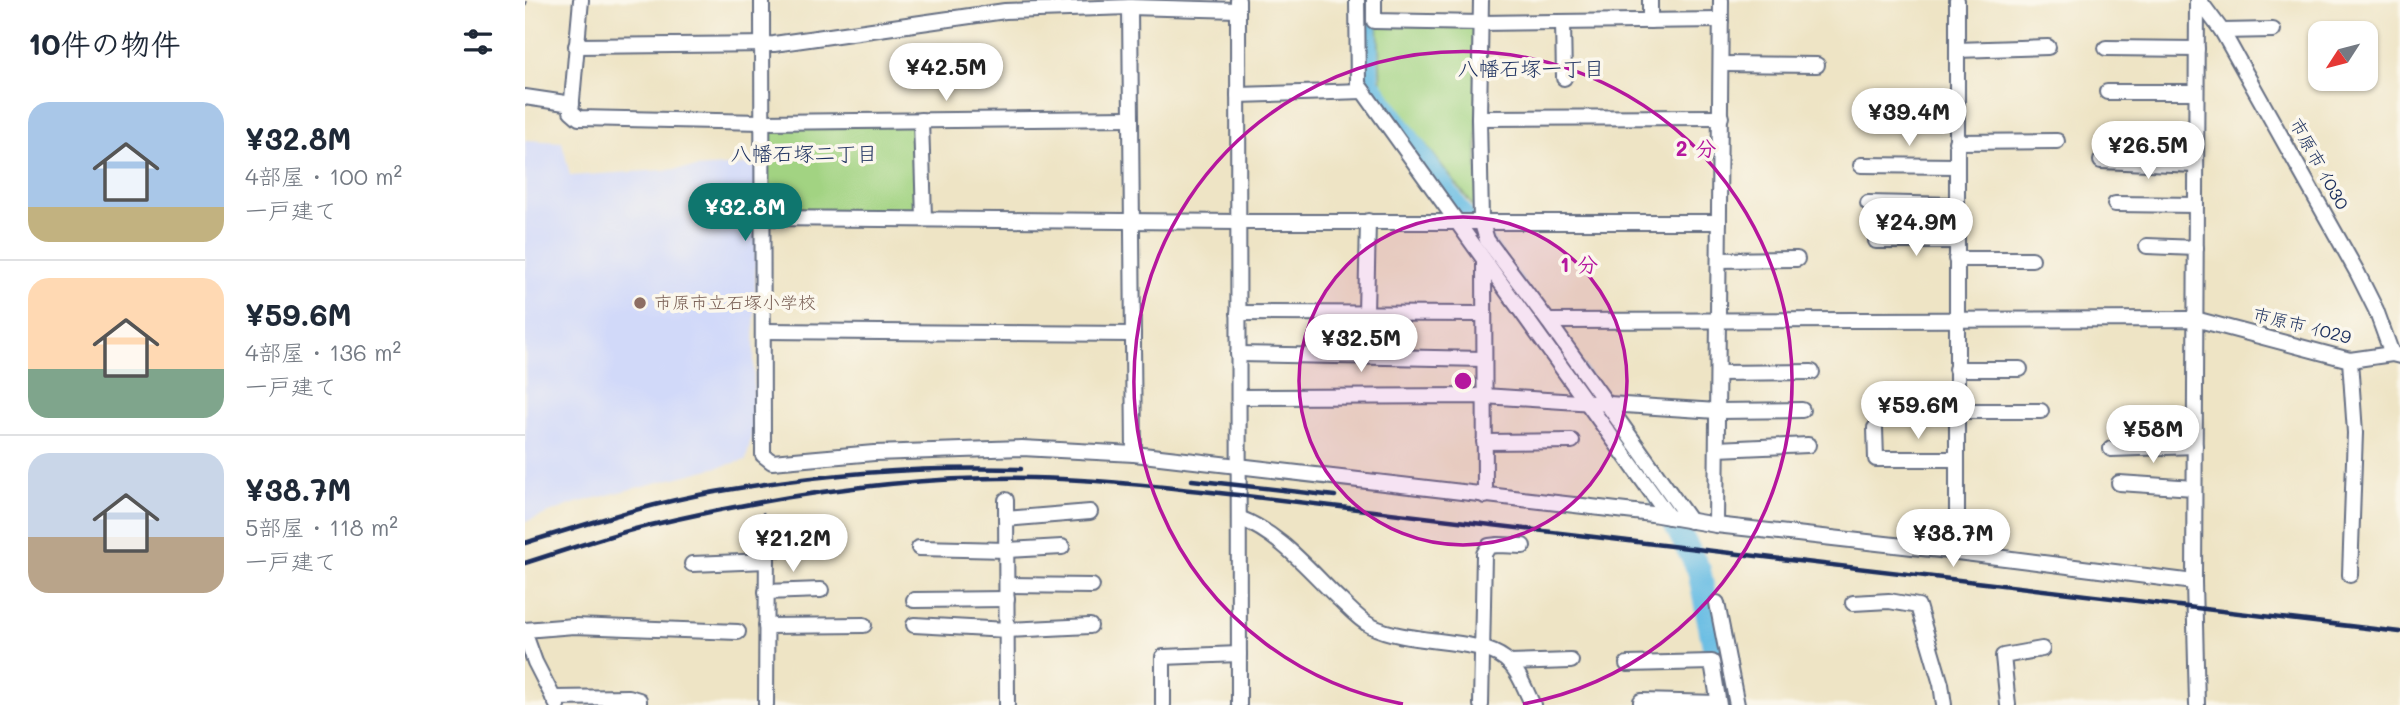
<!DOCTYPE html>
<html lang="ja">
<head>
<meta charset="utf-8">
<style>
	body { margin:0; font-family:Mali,"Klee One",sans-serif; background:#f2f2f3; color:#1f2937; height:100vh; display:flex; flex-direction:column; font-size:26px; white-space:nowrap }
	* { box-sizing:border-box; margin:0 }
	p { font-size:23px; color:#747a83 }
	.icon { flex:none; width:38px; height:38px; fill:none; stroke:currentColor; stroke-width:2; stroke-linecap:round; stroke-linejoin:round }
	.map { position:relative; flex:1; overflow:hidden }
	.sheet { display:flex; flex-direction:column; background:#fff; width:525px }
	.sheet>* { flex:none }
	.needle { width:46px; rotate:234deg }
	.buttons { position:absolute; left:1783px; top:21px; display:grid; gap:14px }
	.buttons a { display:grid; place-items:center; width:70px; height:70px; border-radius:14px; background:#fff; box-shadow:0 2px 5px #0004; font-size:35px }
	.price { position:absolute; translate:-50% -60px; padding:0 16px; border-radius:24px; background:#fff; color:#222; font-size:23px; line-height:46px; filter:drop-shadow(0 2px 4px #0008) }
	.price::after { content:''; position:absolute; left:50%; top:42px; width:21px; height:16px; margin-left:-10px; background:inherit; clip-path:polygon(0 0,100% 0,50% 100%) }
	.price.on { background:#0f766e; color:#fff }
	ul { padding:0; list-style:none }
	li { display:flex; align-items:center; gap:21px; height:175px; padding:0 28px }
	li+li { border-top:2px solid #e0e1e3 }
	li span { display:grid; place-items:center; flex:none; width:196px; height:140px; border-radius:21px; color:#555 }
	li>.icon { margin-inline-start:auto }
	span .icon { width:84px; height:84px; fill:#fffc; stroke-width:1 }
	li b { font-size:30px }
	h2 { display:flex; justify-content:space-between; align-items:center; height:84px; padding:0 28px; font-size:30px }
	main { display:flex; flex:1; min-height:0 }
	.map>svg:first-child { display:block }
	.built { fill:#d1d9f9 }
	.green { fill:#a2d382; stroke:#5e8170; stroke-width:2 }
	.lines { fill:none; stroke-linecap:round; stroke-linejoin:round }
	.river { stroke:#66bce3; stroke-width:24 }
	.minor-casing { stroke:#656e82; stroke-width:18 }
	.path { stroke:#656e82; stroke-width:2.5; stroke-dasharray:5 5; stroke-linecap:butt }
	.minor { stroke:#fff; stroke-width:14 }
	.rail { stroke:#1b2f5e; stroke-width:4.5 }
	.ring { fill:none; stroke:#b5179e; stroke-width:3.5 }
	.education-dot { fill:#8d6e63; stroke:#fbf7ec; stroke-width:2.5 }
	.labels { text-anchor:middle; stroke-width:7; stroke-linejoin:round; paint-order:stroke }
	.street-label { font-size:18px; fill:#1b2f5e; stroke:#fbf7ec }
	.education-label { font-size:18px; fill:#785e54; stroke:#fbf7ec; text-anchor:start }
	.quarter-label { font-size:21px; fill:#1b2f5e; stroke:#fbf7ec }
	.centre { fill:#b5179e; stroke:#fbf7ec; stroke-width:3.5 }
	.ring-label { font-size:21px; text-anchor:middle; font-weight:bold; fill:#b5179e; stroke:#fbf7ec; stroke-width:7; stroke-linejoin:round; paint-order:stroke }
</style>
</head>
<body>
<main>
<section class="sheet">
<h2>10件の物件<svg class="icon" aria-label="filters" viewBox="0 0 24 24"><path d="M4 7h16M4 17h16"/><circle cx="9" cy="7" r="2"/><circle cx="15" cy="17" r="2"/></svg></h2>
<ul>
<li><span style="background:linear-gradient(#a9c7e8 75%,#c2b280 0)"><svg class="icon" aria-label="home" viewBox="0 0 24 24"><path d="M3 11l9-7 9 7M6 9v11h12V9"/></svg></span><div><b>¥32.8M</b><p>4部屋 · 100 m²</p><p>一戸建て</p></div></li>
<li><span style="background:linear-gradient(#ffd9b3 65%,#7fa58c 0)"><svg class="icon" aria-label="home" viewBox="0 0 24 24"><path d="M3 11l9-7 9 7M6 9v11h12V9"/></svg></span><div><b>¥59.6M</b><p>4部屋 · 136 m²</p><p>一戸建て</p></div></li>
<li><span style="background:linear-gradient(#c9d6e8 60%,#b9a48a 0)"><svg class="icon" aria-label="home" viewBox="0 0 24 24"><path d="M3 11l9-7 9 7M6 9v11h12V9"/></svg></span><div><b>¥38.7M</b><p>5部屋 · 118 m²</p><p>一戸建て</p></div></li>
</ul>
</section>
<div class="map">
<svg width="1875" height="705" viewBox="0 0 1875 705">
	<rect width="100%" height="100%" fill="#fbf7ec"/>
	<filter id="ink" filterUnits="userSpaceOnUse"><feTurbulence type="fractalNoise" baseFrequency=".0143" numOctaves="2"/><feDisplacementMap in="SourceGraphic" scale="14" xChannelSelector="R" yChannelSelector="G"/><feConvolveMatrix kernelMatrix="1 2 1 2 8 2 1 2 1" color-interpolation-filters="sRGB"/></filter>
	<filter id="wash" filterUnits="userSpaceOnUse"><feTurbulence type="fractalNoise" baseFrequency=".00686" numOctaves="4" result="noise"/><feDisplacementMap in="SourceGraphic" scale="28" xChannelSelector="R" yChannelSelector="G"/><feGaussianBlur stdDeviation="1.57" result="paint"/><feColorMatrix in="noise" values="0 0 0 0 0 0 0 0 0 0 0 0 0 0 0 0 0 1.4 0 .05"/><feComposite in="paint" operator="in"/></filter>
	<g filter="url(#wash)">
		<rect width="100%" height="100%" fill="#eee4c5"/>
		<polygon class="built" points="0,140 37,142 45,176 232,164 228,429 221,460 51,503 0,522"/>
		<g class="green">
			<polygon points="853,24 953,26 952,211 856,87"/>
			<polygon points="393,124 396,215 241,214 241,125"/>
		</g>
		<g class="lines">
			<g class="river">
				<polyline points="840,0 842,82 1083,421"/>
				<polyline points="1136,497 1174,570 1197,687"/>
			</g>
		</g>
	</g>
	<g filter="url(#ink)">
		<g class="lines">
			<g class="minor-casing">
				<g id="minor">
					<polyline points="56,0 46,111 54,118 237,122 606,118"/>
					<polyline points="237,0 238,455 247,462 349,453 497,448 609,454 1127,514 1191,525 1432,552 1669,582"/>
					<polyline points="713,0 714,705"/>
					<polyline points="832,0 833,84 1144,517"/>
					<polyline points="849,0 849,21 956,23 1196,20"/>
					<polyline points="956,0 954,118 956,220 962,240 1023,321 1165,521"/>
					<polyline points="1674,0 1697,31 1832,272 1851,310 1867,354"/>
					<polyline points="605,7 609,454"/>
					<polyline points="1125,21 1125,0"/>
					<polyline points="1038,22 1039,78"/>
					<polyline points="1697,31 1748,30"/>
					<polyline points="51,46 249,44 480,11 605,7 713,10"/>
					<polyline points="1581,48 1672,49"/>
					<polyline points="1432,50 1523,47"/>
					<polyline points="1196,64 1292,65"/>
					<polyline points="1582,92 1671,92"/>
					<polyline points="713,95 838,91"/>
					<polyline points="0,97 47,104"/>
					<polyline points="954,118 1196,117"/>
					<polyline points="396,120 399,218"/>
					<polyline points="1431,142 1532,141"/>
					<polyline points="1576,161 1671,165"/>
					<polyline points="1336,165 1431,166"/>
					<polyline points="1343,203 1430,205"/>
					<polyline points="1590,204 1671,205"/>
					<polyline points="238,218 713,222 1194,222"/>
					<polyline points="1351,241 1431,241"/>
					<polyline points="1622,246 1671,248"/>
					<polyline points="1431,259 1507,259"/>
					<polyline points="1194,260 1272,259"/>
					<polyline points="959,261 960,496"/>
					<polyline points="713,313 959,314"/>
					<polyline points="841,313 843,221"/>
					<polyline points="1023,321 1670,319 1825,360 1867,354 1875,356"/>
					<polyline points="238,331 608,334"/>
					<polyline points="713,354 959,359"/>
					<polyline points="1431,369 1495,369"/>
					<polyline points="1193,373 1287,372"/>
					<polyline points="714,397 959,396 1192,411 1277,410"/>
					<polyline points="1432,411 1516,411"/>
					<polyline points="1350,428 1351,459 1432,459"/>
					<polyline points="959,442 1047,441"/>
					<polyline points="1192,449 1283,445"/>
					<polyline points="1586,449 1670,446"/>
					<polyline points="1594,483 1669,488"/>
					<polyline points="481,500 482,705"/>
					<path d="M 714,518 C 754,533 783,569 813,598 C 823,607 834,620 846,626 C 884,645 952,637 980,659 C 994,670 1000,690 1008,705"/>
					<polyline points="481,519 565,512"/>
					<polyline points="1191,525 1196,0"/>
					<polyline points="394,548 482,550 537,547"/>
					<polyline points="242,549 296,548"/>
					<polyline points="1432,552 1432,0"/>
					<polyline points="167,564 242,561"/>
					<polyline points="1825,575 1830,433 1825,360"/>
					<polyline points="482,585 567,586"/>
					<polyline points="241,592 296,590"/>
					<polyline points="389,600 482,599"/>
					<polyline points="1192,603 1212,705"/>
					<polyline points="1328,603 1364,601 1393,606 1416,684 1419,705"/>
					<polyline points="389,625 482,630 565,626"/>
					<polyline points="241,626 339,625"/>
					<polyline points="0,630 49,626 213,632"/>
					<polyline points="0,634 10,662 32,705"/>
					<polyline points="984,663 1046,661"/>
					<polyline points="1102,664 1187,662 1194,705"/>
					<polyline points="28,698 104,697 114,700 114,705"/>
					<polyline points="241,705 242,538"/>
					<polyline points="638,705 638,657 714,654"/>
					<polyline points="956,705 959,554 964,546 973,545 998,546"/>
					<polyline points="1116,705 1116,701 1193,703"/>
					<polyline points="1483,705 1478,656 1517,649"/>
					<polyline points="1672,705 1669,582 1672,0"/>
				</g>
			</g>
			<g class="path">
				<polyline points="0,6 2,0"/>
				<polyline points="238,512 240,524"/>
			</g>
			<use href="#minor" class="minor"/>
			<g class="rail">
				<polyline points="667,480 810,496"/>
				<path d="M 0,543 C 62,524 126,503 190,492 C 291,474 393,466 496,469"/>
				<path d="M 0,563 C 41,550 81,536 122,526 C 247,496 379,476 507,478 C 576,479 645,488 713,495 L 1875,632"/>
			</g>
		</g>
	</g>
	<circle cx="938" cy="381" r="164" fill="#b5179e" fill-opacity=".12"/>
	<g class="ring">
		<circle cx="938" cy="381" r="164"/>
		<path d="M878 704A329 329 0 1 1 998 704"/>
	</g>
	<circle class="education-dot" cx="115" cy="303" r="7"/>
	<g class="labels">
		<g class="street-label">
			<text transform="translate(1794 164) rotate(61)" y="6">市原市 ｲ030</text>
			<text transform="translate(1777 326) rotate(14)" y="6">市原市 ｲ029</text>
		</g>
		<g class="education-label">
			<text x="129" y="309">市原市立石塚小学校</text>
		</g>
		<g class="quarter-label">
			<text x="1006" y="76">八幡石塚一丁目</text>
			<text x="279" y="161">八幡石塚二丁目</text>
		</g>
	</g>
	<circle cx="938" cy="381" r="10" class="centre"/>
	<g class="ring-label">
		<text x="1171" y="156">2 分</text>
		<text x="1054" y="272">1 分</text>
	</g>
</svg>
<div class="buttons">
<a><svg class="needle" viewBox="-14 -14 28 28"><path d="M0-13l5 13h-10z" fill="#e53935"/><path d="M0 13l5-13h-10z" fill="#747a83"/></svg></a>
</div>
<b class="price" style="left:421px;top:103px">¥42.5M</b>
<b class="price" style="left:1384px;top:148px">¥39.4M</b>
<b class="price" style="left:1623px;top:181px">¥26.5M</b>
<b class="price on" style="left:220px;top:243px">¥32.8M</b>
<b class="price" style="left:1391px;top:258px">¥24.9M</b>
<b class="price" style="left:836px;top:374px">¥32.5M</b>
<b class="price" style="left:1393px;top:441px">¥59.6M</b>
<b class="price" style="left:1628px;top:465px">¥58M</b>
<b class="price" style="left:1428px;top:569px">¥38.7M</b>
<b class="price" style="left:268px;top:574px">¥21.2M</b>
</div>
</main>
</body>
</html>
